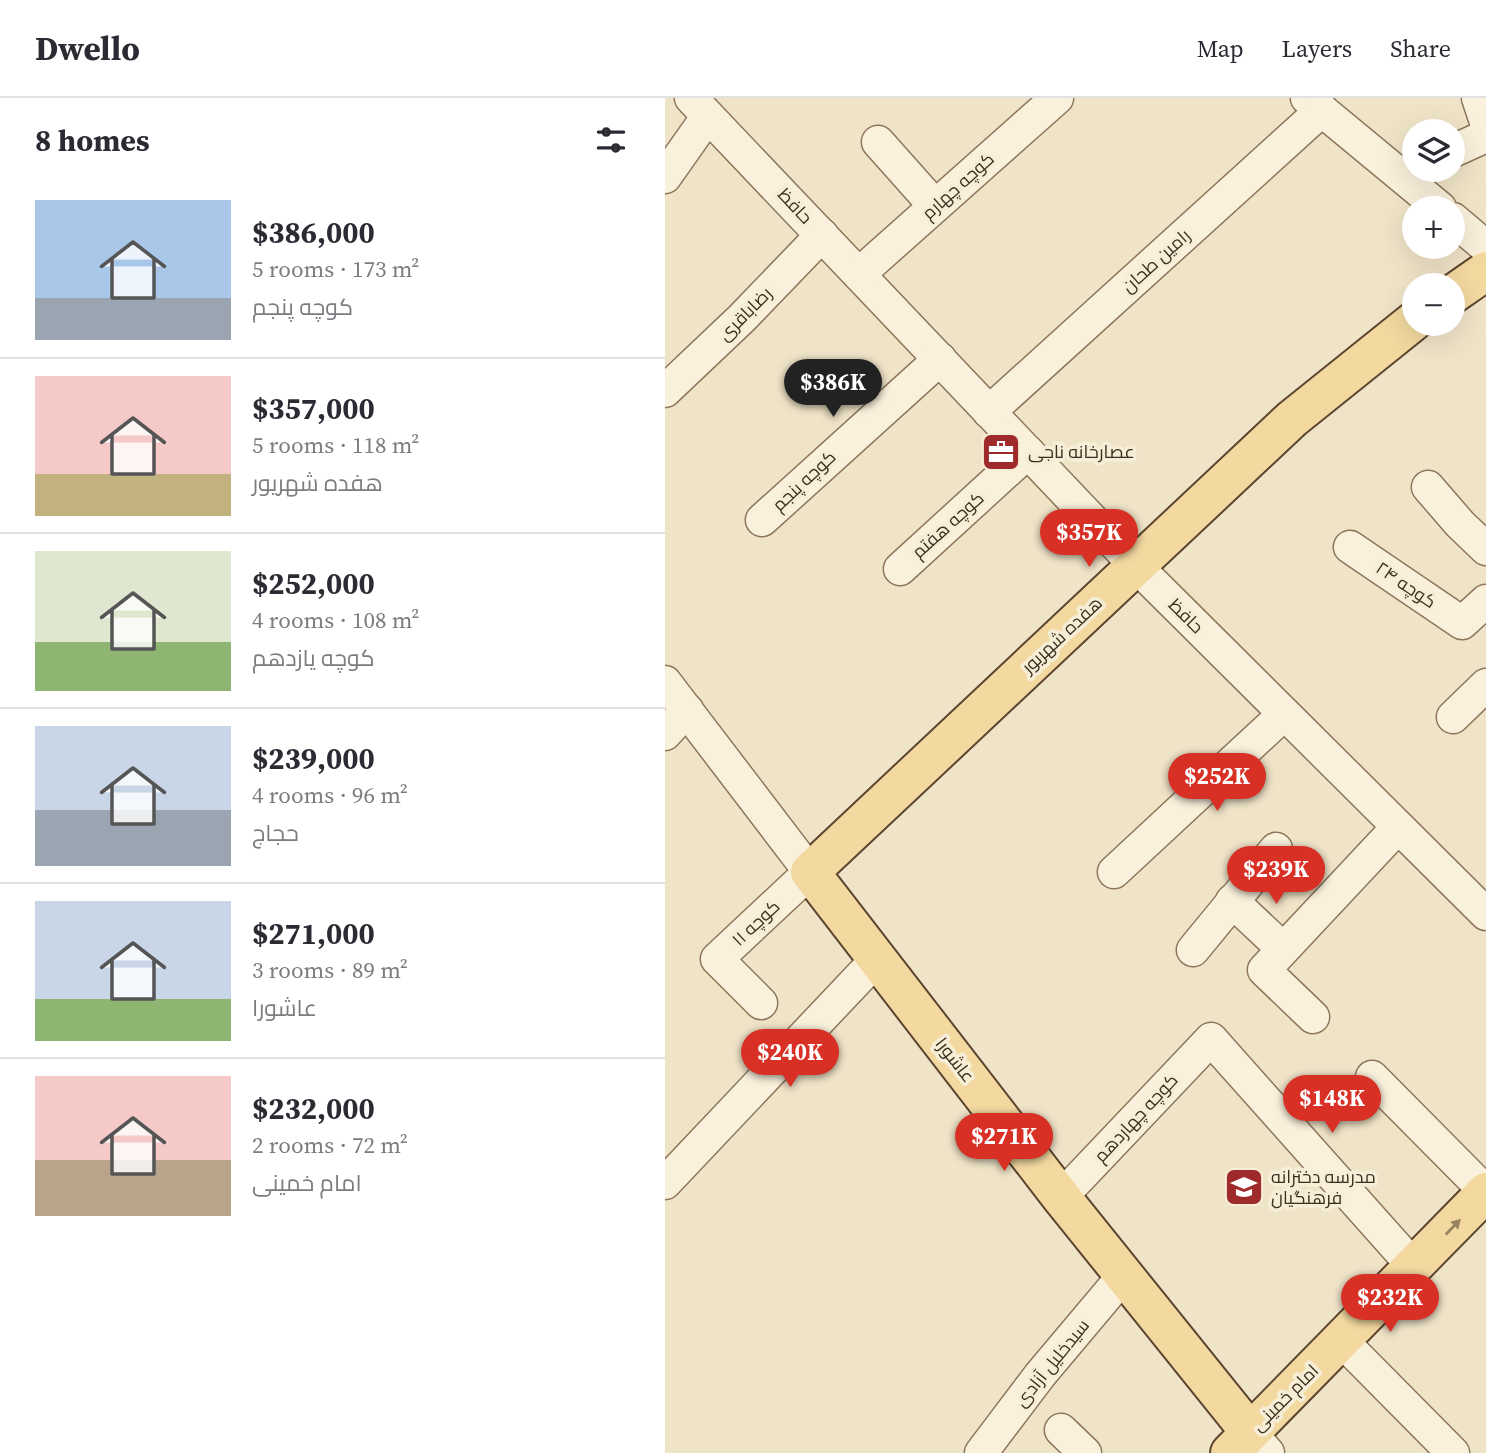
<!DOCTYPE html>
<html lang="en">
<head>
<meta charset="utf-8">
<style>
	body { margin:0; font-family:"Source Serif 4",Cairo,serif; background:#f2f2f3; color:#2b2b33; height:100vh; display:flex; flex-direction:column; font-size:26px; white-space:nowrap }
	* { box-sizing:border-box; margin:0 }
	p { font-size:23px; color:#7c7c81 }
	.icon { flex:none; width:38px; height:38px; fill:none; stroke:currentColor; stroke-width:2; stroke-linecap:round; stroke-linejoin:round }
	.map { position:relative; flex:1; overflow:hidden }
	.side { display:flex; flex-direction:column; background:#fff; width:665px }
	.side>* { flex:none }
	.tools { position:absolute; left:737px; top:21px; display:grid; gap:14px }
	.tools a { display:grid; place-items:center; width:63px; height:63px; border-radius:50%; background:#fff; box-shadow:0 7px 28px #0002; font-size:35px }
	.price { position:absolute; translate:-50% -60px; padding:0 16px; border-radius:24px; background:#d93025; color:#fff; font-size:23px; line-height:46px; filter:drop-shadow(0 2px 4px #0008) }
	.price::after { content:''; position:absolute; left:50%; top:42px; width:21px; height:16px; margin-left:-10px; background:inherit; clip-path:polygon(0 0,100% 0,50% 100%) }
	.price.selected { background:#222; color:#fff }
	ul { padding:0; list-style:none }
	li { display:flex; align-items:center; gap:21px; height:175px; padding:0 35px }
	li+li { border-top:2px solid #e1e1e2 }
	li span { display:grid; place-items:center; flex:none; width:196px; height:140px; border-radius:0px; color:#555 }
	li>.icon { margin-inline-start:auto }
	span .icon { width:84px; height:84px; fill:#fffc; stroke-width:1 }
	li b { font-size:30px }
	h2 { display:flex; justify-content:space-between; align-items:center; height:84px; padding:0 35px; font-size:30px }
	header { display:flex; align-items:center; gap:42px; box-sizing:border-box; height:98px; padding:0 35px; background:#fff; border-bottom:2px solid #e1e1e2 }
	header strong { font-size:33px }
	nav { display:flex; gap:38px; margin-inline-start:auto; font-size:24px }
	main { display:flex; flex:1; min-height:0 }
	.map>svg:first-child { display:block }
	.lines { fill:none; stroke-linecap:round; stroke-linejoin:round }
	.minor-casing { stroke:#8d765c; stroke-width:35 }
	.major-casing { stroke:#5b4430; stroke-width:42 }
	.minor { stroke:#faf1dc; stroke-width:32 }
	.major { stroke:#f3d9a0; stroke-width:38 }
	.oneway { fill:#988460 }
	.labels { text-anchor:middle; stroke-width:7; stroke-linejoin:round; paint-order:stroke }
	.street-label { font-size:18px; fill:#3d2e20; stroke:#f7eed8 }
	.poi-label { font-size:18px; fill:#3d2e20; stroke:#f7eed8; text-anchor:start }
</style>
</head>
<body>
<header>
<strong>Dwello</strong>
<nav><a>Map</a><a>Layers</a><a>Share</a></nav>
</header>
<main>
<section class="side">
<h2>8 homes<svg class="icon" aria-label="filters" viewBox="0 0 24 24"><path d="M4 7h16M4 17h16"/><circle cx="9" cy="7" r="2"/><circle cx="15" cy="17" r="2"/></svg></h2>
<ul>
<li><span style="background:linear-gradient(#a9c7e8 70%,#9aa5b1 0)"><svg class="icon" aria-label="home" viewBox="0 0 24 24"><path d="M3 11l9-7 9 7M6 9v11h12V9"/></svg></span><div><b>$386,000</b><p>5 rooms · 173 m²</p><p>کوچه پنجم</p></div></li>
<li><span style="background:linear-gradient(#f6c9c9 70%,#c2b280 0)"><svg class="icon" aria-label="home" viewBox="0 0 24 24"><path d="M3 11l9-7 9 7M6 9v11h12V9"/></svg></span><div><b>$357,000</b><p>5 rooms · 118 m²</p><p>هفده شهریور</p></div></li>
<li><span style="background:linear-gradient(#dfe7d0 65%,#8fb573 0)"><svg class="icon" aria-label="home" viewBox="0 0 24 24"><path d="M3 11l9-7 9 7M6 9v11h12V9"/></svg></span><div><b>$252,000</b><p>4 rooms · 108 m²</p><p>کوچه یازدهم</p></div></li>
<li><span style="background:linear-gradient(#c9d6e8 60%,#9aa5b1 0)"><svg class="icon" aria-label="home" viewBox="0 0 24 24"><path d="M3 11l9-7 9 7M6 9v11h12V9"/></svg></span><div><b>$239,000</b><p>4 rooms · 96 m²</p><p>حجاج</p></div></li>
<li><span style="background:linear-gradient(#c9d6e8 70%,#8fb573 0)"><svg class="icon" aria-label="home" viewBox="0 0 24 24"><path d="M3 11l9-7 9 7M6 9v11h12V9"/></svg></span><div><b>$271,000</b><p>3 rooms · 89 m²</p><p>عاشورا</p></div></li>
<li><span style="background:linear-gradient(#f6c9c9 60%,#b9a48a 0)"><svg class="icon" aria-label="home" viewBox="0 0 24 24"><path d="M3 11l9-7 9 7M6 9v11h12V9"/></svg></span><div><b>$232,000</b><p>2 rooms · 72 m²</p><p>امام خمینی</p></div></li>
</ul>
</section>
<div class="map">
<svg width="821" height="1355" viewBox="0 0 821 1355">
	<rect width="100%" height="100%" fill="#f0e4c8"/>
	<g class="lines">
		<g class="minor-casing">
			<g id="minor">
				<polyline points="26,0 471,468 821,816"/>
				<polyline points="642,0 775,110"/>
				<polyline points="813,0 821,24"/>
				<polyline points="213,44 270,108"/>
				<polyline points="788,53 821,38"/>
				<polyline points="0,79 43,18"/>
				<polyline points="788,121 821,149"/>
				<polyline points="194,176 392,0"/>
				<polyline points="0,293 77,220 157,137"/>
				<polyline points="324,314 657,12"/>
				<polyline points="763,389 795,426 821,451"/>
				<polyline points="97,422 275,261"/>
				<polyline points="685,449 797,525 821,503"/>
				<polyline points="235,471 363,354"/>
				<polyline points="0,584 145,774 52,861 96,905"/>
				<polyline points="788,619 821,587"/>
				<polyline points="0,636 22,612"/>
				<polyline points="449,774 618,617"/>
				<polyline points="567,803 618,851"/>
				<polyline points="528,852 611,751"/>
				<polyline points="648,919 599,872 733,729"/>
				<polyline points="707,979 821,1094"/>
				<polyline points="0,1085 212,861"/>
				<polyline points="396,1099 546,941 749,1169"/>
				<polyline points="677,1243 788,1355"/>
				<polyline points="396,1332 420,1355"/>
				<polyline points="585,1334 603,1355"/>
				<polyline points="316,1355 375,1277 460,1176"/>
			</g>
		</g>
		<g class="major-casing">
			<g id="major">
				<polyline points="788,196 821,173"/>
				<polyline points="585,1334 396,1099 145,774 627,321 749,223"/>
				<polyline points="565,1355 821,1094"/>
			</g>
		</g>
		<use href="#minor" class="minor"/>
		<use href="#major" class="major"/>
	</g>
	<defs><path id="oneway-solid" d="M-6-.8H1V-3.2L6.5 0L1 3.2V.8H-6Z" transform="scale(1.75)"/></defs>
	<use class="oneway" href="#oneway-solid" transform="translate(788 1129) rotate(-46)"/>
	<defs>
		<g id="office-square" transform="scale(2.0125)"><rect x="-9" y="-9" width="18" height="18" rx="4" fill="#9e2a2b" stroke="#f7eed8"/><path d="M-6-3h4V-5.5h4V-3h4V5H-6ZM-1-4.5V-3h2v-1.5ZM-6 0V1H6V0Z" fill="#fff"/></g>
		<g id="school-square" transform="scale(2.0125)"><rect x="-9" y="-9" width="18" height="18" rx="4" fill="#9e2a2b" stroke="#f7eed8"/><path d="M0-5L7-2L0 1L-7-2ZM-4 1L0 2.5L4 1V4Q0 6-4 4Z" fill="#fff"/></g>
	</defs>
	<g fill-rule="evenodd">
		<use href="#office-square" x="336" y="354"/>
		<use href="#school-square" x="579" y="1089"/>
	</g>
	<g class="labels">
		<g class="street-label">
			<text transform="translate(293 88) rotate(-42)" y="6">کوچه چهارم</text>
			<text transform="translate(130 108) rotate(47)" y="6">حافظ</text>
			<text transform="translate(491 163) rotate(-42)" y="6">رامین طحان</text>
			<text transform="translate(80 216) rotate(-45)" y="6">رضاباقری</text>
			<text transform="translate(139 383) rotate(-43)" y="6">کوچه پنجم</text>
			<text transform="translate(283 427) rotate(-42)" y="6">کوچه هفتم</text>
			<text transform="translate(741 487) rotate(34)" y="6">کوچه ۲۴</text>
			<text transform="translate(521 518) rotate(45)" y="6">حافظ</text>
			<text transform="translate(397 537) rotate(-43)" y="6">هفده شهریور</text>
			<text transform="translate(91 825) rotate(-43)" y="6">کوچه ۱۱</text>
			<text transform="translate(290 962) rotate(52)" y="6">عاشورا</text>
			<text transform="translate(471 1020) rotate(-47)" y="6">کوچه چهاردهم</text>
			<text transform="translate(387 1265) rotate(-51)" y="6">سیدخلیل آزادی</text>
			<text transform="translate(620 1300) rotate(-45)" y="6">امام خمینی</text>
		</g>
		<g class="poi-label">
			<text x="363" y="360">عصارخانه ناجی</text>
			<text x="606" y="1085">مدرسه دخترانه<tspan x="606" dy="21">فرهنگیان</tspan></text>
		</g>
	</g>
</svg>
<div class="tools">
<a><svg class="icon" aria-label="layers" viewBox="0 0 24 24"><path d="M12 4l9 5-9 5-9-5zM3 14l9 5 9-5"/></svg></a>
<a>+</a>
<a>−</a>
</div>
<b class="price selected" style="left:168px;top:321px">$386K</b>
<b class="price" style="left:424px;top:471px">$357K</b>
<b class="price" style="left:552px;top:715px">$252K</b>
<b class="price" style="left:611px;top:808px">$239K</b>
<b class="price" style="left:125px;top:991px">$240K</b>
<b class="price" style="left:667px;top:1037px">$148K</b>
<b class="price" style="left:339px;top:1075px">$271K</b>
<b class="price" style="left:725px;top:1236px">$232K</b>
</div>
</main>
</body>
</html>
